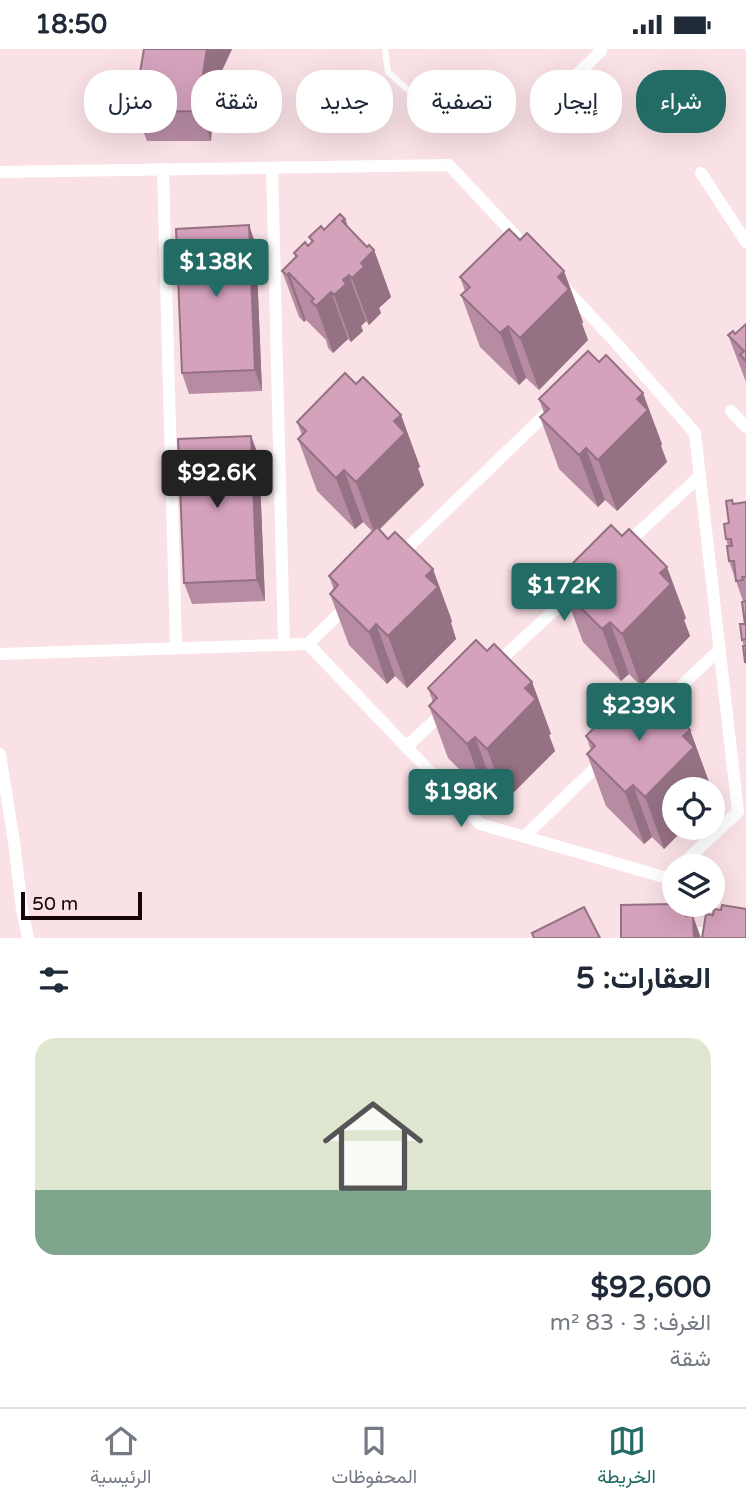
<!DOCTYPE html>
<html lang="ar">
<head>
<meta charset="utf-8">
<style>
	body { margin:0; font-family:"Varela Round",Vazirmatn,sans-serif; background:#f2f2f3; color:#1f2937; direction:rtl; height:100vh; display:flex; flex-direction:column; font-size:26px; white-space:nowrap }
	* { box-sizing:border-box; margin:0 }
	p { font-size:23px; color:#747a83 }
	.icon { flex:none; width:38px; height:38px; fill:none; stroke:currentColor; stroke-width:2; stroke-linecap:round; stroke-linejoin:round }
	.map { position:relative; height:889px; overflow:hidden; direction:ltr }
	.side { display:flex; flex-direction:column; background:#fff; flex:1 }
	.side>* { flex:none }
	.top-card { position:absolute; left:21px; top:21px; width:705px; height:63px; direction:rtl; display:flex; gap:14px }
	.controls { position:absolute; left:662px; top:728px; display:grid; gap:14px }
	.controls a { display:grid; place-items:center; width:63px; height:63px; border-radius:50%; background:#fff; box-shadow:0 7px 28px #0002; font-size:35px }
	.scale { position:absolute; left:21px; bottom:18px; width:121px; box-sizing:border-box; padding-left:7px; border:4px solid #18060a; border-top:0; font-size:19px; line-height:24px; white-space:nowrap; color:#18060a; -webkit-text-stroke:5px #f9e1e5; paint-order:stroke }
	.price { position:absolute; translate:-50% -60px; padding:0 16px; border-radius:7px; background:#236c66; color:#fff; font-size:23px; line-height:46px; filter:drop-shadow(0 2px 4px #0008) }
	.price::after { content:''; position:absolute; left:50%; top:42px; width:21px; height:16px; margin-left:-10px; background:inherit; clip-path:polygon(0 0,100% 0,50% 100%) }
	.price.selected { background:#222; color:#fff }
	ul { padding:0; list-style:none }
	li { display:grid; align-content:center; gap:14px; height:371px; padding:0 35px }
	li span { display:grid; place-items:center; height:217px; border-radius:21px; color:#555 }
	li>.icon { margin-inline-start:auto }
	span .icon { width:126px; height:126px; fill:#fffc; stroke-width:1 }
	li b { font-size:30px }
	h2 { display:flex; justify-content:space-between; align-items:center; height:84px; padding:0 35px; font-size:30px }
	.tag { padding:0 24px; border-radius:28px; background:#fff; box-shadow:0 7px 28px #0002; font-size:24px; line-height:63px }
	.tag.selected { background:#236c66; color:#fff }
	.status { display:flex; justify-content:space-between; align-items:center; height:49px; padding:0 35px; background:#fff; direction:ltr }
	.status svg { height:19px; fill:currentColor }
	.tab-bar { display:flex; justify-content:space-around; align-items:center; height:98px; border-top:2px solid #e0e1e3; background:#fff; font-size:19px; color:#747a83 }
	.tab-bar a { display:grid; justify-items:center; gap:4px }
	.tab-bar .selected { color:#236c66 }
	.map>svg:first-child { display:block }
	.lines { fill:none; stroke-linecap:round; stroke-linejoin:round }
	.service { stroke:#fff; stroke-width:6 }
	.minor { stroke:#fff; stroke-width:12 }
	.wall { fill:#b78ba2 }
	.shaded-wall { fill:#957184 }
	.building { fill:#d5a2bc; stroke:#957184; stroke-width:2 }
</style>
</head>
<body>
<div class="status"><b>18:50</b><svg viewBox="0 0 49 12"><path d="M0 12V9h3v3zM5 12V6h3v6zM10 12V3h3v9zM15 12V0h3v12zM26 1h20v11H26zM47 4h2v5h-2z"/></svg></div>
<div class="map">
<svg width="746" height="889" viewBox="0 0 746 889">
	<rect width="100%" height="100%" fill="#f9e1e5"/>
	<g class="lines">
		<polyline class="service" points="385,0 388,23 436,66"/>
		<g class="minor">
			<polyline points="554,48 601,2 601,0"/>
			<polyline points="272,119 284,596"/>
			<polyline points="163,120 176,598"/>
			<polyline points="0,123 449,116 520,192"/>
			<polyline points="701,124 746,193"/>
			<polyline points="564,238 617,295 695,384 738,763 680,817"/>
			<polyline points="731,362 746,378"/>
			<polyline points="625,496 700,427"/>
			<polyline points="399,507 552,359"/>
			<polyline points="308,595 480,775 667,829 674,823"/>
			<polyline points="0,605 308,595 348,556"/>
			<polyline points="494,617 578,539"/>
			<polyline points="653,664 720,600"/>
			<polyline points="406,698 447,660"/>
			<polyline points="0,705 14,793 22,860 28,889"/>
			<polyline points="524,788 604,710"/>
			<polyline points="652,889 709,883 746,886"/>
		</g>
	</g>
	<g class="wall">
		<polygon points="144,0 232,0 218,30 213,61 211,92 147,92 136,63"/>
		<polygon points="345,170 348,178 367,198 374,201 391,248 379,259 381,264 369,276 366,272 361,277 363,282 351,293 348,290 333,304 328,299 326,291 306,271 304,273 299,268 282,222 296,209 294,204 308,197 312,194 309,188"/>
		<polygon points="249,176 256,197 262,342 189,345 182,324"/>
		<polygon points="460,228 583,273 582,275 588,291 539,341 526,329 519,336 480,298 461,246 465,242"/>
		<polygon points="746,275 746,333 728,286 735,285"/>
		<polygon points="356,335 401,366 420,418 418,419 424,436 379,480 452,572 451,574 456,590 407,639 395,627 387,635 349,596 330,545 334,541 329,527 373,483 363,473 355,480 317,442 298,390 302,386 297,373"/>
		<polygon points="539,350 662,395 661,397 667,413 617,462 605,451 598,458 559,420 540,368 544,364"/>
		<polygon points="251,387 259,408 265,552 192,555 184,534"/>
		<polygon points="732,451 733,455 746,453 746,616 745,613 744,597 742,591 745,575 743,552 729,512 728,497 726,490"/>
		<polygon points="563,524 686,569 684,571 690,587 641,637 629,625 621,632 583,593 564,542 568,538"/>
		<polygon points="487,602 532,633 551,685 549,686 555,702 506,751 494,740 486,747 448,709 429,657 433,653 428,639"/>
		<polygon points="645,650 690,681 709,733 674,779 685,779 664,800 652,788 644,795 606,757 587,705 591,701 586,687"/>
	</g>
	<g class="shaded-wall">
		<polygon points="207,0 232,0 218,30 213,61 211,92 200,62 202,31"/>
		<polygon points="345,170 361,214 374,201 391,248 379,259 381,264 369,276 352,229 342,172"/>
		<polygon points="249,176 256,197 262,342 255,321"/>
		<polygon points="564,222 583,273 582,275 588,291 539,341 520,289 558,228"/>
		<polygon points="289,224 306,271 304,273 287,226"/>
		<polygon points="349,226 366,272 361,277 363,282 351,293 334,246 343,231"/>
		<polygon points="331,243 348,290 333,304 316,257"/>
		<polygon points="508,277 526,329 519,336 500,284"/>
		<polygon points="643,344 662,395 661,397 667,413 617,462 598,411 637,350"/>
		<polygon points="401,366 420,418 418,419 424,436 375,485 356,433 394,372"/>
		<polygon points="251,387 259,408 265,552 257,531"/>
		<polygon points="586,399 605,451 598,458 579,406"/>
		<polygon points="344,421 363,473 355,480 336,429"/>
		<polygon points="667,518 686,569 684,571 690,587 641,637 622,585 660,524"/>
		<polygon points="433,520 452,572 451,574 456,590 407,639 388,587 426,527"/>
		<polygon points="610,573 629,625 621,632 602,580"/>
		<polygon points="376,575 395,627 387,635 369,583"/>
		<polygon points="532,633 551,685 549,686 555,702 506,751 487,700 525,639"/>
		<polygon points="690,681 709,733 707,734 710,740 674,740 674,779 685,779 664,800 645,748 683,687"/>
		<polygon points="475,688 494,740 486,747 467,695"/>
		<polygon points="633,736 652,788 644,795 625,743"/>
		<polygon points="686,861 693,882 693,867 701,889 694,889 686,867"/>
	</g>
	<g class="building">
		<polygon points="144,0 207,0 202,31 200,62 136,63 138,35"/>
		<polygon points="340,165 345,170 342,172 367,198 369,196 374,201 361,214 364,218 352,229 349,226 343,231 346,235 334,246 331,243 316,257 311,252 314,250 289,224 287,226 282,222 297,207 294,204 305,193 308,197 313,192 309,188 321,177 324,181"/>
		<polygon points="249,176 255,321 182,324 176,180"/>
		<polygon points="509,180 520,191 527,184 564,222 558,228 569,240 520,289 508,277 500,284 461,246 470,238 460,228"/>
		<polygon points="746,275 746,312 740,306 744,302 728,286 733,282 735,285"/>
		<polygon points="588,302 599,313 606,306 643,344 637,350 648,361 598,411 586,399 579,406 540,368 549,360 539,350"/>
		<polygon points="345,324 356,335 363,328 401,366 394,372 405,384 356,433 344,421 336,429 298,390 306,382 297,373"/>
		<polygon points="251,387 257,531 184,534 178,390"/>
		<polygon points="732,451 733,455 746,453 746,528 742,528 743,531 736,532 734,512 729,512 727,497 732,497 731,490 726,490 724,475 729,474 726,452"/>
		<polygon points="611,476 622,487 629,480 667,518 660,524 671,535 622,585 610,573 602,580 564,542 572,533 563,524"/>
		<polygon points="377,478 388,490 395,483 433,520 426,527 438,538 388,587 376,575 369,583 330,545 338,536 329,527"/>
		<polygon points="746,552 746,590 742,591 740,575 745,575 742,553"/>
		<polygon points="476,591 487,602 494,595 532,633 525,639 536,650 487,700 475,688 467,695 429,657 437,649 428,639"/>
		<polygon points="743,597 746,597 746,613 745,613"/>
		<polygon points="634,639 645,650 652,643 690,681 683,687 694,698 645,748 633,736 625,743 587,705 595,697 586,687"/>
		<polygon points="674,855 678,856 678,861 686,861 686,867 693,867 694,889 621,889 621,856"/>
		<polygon points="722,856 746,860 746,889 702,889 706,865 713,866 714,860 721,861"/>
		<polygon points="584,858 600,889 534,889 532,884"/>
	</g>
</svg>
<div class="controls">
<a><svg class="icon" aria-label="locate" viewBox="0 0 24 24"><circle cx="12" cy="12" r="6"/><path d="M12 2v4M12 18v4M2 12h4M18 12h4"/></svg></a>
<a><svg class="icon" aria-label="layers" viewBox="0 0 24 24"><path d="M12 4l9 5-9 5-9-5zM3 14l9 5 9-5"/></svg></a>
</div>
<div class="scale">50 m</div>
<b class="price" style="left:216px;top:250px">$138K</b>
<b class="price selected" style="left:217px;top:461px">$92.6K</b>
<b class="price" style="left:564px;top:574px">$172K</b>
<b class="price" style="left:639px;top:694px">$239K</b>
<b class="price" style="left:461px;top:780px">$198K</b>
<div class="top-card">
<a class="tag selected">شراء</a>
<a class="tag">إيجار</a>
<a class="tag">تصفية</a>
<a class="tag">جديد</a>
<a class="tag">شقة</a>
<a class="tag">منزل</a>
</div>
</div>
<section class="side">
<h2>العقارات: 5<svg class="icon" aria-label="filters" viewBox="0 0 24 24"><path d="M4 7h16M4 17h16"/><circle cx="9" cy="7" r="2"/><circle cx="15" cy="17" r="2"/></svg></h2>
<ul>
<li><span style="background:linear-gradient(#dfe7d0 70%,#7fa58c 0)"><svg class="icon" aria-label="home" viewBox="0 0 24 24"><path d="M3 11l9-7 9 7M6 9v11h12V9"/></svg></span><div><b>$92,600</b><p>الغرف: 3 · 83 m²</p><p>شقة</p></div></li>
</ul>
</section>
<nav class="tab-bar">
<a class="selected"><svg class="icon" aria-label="map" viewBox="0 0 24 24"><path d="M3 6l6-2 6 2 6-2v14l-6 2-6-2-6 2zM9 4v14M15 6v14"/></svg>الخريطة</a>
<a><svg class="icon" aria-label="saved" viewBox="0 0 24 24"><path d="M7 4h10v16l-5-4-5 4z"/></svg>المحفوظات</a>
<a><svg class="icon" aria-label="home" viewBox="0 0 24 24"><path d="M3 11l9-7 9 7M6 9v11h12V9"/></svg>الرئيسية</a>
</nav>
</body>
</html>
